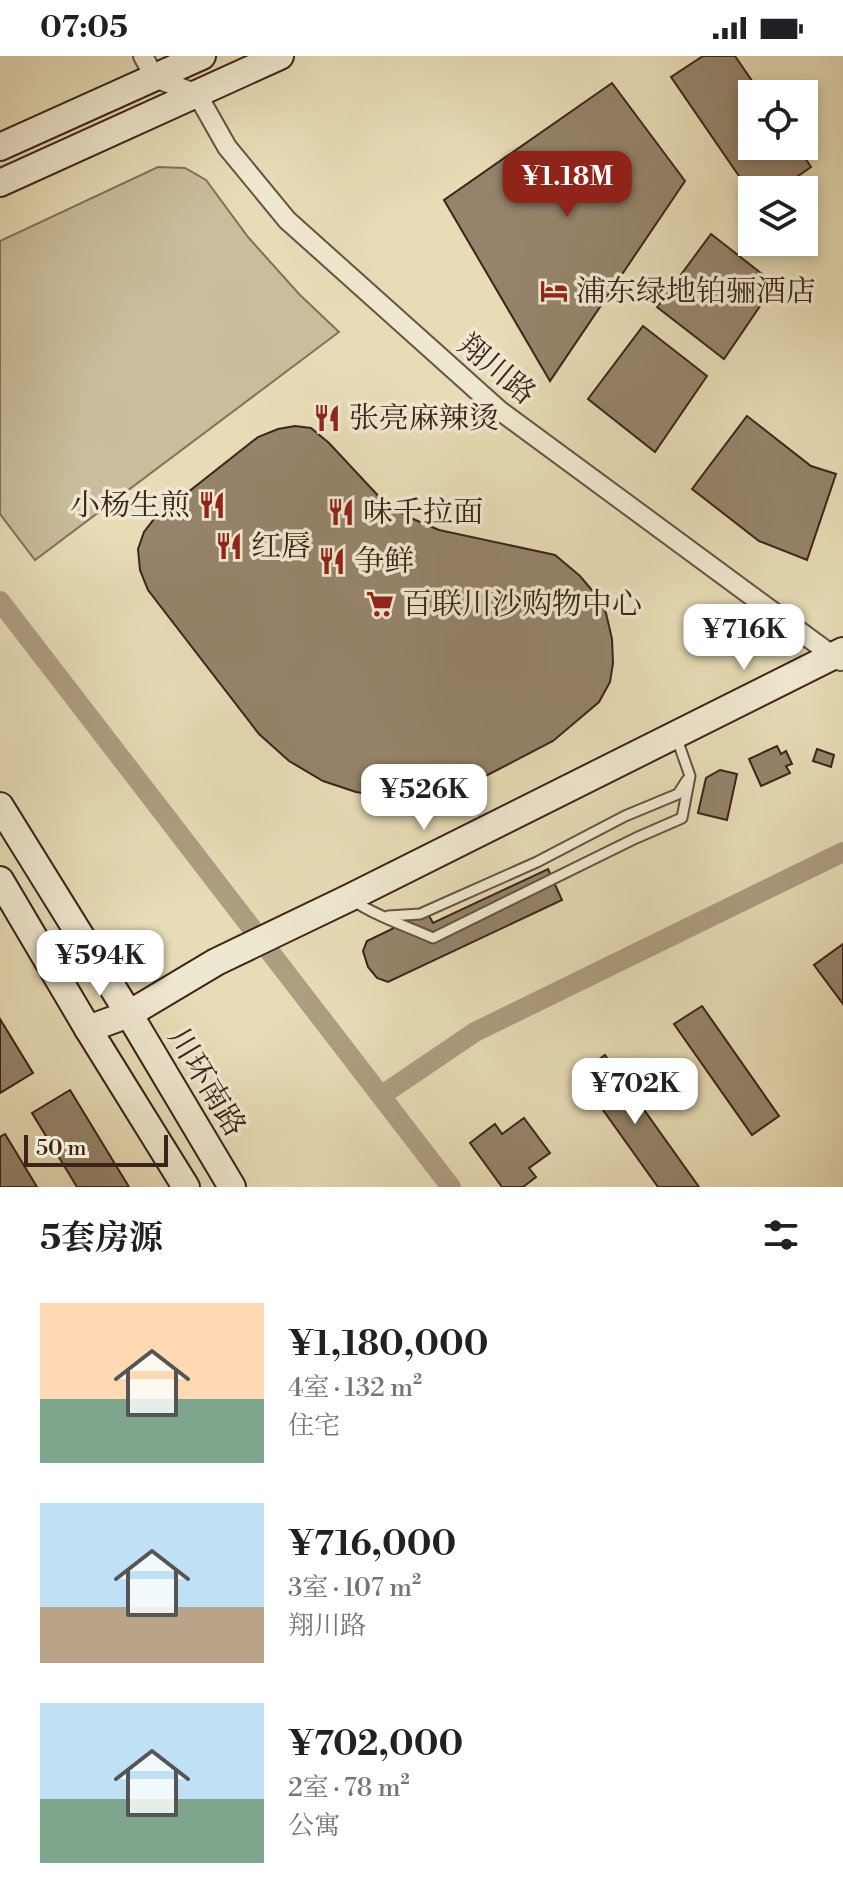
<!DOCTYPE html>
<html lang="zh">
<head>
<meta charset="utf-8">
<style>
	body { margin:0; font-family:"Libre Bodoni","Noto Serif SC",serif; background:#f2f2f2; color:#202124; height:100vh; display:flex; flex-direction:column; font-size:30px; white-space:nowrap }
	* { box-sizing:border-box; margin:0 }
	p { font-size:26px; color:#757577 }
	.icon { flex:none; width:44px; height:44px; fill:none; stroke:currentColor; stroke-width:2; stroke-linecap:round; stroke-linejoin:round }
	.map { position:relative; height:1131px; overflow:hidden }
	.sheet { display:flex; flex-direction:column; background:#fff; flex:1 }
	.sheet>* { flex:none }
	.fabs { position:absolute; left:738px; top:24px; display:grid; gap:16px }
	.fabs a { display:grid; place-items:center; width:80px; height:80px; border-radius:0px; background:#fff; box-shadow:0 4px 12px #0003; font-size:40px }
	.scale { position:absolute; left:24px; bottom:20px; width:144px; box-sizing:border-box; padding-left:8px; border:4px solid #3d241a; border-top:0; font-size:22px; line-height:28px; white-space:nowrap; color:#3d241a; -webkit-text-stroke:6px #efe8d0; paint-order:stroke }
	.price { position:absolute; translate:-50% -68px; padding:0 18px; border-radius:16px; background:#fff; color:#222; font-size:26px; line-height:52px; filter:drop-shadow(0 2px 4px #0008) }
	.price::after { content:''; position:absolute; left:50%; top:48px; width:24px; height:18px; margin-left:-12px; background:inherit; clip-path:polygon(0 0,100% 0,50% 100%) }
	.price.active { background:#8f2418; color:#fff }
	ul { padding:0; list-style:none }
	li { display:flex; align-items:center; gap:24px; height:200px; padding:0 40px }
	li span { display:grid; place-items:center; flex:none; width:224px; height:160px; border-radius:0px; color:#555 }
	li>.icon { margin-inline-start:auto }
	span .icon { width:96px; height:96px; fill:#fffc; stroke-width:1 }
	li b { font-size:34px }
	h2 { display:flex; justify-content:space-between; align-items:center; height:96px; padding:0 40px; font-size:34px }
	.status { display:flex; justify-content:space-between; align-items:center; height:56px; padding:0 40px; background:#fff; direction:ltr }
	.status svg { height:22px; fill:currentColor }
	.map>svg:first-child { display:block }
	.green { fill:#cabd9b; stroke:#84705a; stroke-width:2 }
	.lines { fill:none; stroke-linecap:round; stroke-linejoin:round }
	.canal { stroke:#ad9d81; stroke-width:20 }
	.building { fill:#95846b; stroke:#3d241a; stroke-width:2 }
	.lane-casing { stroke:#685241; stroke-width:13 }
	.street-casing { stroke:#685241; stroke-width:22 }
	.secondary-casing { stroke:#3d241a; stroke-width:30 }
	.lane { stroke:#efe8d0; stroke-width:9 }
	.street { stroke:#efe8d0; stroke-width:18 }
	.secondary { stroke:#efe8d0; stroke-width:26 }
	.labels { text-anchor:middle; stroke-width:7; stroke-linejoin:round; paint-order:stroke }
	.poi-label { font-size:30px; fill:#3d241a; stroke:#efe8d0; text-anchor:start }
	.street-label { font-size:30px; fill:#3d241a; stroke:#efe8d0 }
</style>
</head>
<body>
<div class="status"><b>07:05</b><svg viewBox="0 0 49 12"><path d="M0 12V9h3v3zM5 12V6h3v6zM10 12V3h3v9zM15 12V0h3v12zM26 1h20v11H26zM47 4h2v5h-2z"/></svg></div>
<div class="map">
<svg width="843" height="1131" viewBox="0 0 843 1131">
	<rect width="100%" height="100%" fill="#e7dcb6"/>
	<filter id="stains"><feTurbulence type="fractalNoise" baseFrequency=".0025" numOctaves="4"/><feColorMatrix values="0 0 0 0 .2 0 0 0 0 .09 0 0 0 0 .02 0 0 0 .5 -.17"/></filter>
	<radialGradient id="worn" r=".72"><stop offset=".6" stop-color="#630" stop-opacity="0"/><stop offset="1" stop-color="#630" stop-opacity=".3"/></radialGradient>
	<polygon class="green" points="158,111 185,112 206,124 248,181 299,238 339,276 35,504 0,458 0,185"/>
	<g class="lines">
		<g class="canal">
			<polyline points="0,545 451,1131"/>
			<polyline points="382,1039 475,976 843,796"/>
		</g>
	</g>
	<g class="building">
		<polygon points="703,0 735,0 761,38 752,38 752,90 797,90 811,111 778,134 752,134 752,139 671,21"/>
		<polygon points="612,27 685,125 550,325 444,144"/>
		<polygon points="711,178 775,228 724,303 657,251"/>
		<polygon points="643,270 707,320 655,396 588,343"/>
		<polygon points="747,360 811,410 836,418 807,504 759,485 692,433"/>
		<polygon points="295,370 311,372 329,387 384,446 406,460 439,474 555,499 580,520 597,540 606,557 612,583 613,607 610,626 599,646 553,685 472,727 442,737 416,741 387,741 356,736 323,725 289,705 259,678 148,534 140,514 138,493 144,476 154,463 258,381 278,373"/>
		<polygon points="777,690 781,698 786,695 792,708 786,710 790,717 761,730 749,703"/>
		<polygon points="817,693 834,699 831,711 813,705"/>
		<polygon points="720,714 737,718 727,764 698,757 706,722"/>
		<polygon points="548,813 562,844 388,926 377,922 368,911 363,895 367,885 427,856 433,867"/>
		<polygon points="843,888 843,948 814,909"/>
		<polygon points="702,950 779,1060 752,1079 674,968"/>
		<polygon points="0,963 33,1017 0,1037"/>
		<polygon points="605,999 699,1131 658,1131 578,1019"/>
		<polygon points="70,1034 129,1131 77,1131 32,1057"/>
		<polygon points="524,1062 550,1097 529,1112 536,1121 523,1131 502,1131 470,1087 495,1068 502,1078"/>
		<polygon points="5,1078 37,1131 0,1131 0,1081"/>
	</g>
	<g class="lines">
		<g class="lane-casing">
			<g id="lane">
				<path d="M 352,844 C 376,860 406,870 433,882 L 636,782 L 682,762 L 690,720 L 677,683"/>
				<polyline points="388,860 420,858 537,806 625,760 678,738 687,724"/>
			</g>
		</g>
		<g class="street-casing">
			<polyline id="street" points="143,0 155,22 197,38 227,91 287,164 499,354 840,605"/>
		</g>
		<g class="secondary-casing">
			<g id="secondary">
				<polyline points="0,91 202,0"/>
				<polyline points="0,127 280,0"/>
				<polyline points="0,750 129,958 232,1131"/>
				<polyline points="0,824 88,973 186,1131"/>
				<polyline points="88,973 129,958 216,906 349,842 843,595"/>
			</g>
		</g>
		<use href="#lane" class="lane"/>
		<use href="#street" class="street"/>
		<use href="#secondary" class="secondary"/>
	</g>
	<defs>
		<g id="hotel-bare" transform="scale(2.16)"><path d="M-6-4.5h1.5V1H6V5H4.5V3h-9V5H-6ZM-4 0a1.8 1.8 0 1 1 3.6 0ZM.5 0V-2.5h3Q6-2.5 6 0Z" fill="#8f2418" stroke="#efe8d0" stroke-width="2.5" paint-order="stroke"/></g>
		<g id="restaurant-bare" transform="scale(2.16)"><path d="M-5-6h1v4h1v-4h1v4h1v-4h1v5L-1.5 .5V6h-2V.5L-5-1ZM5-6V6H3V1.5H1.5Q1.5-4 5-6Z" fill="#8f2418" stroke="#efe8d0" stroke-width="2.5" paint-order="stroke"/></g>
		<g id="supermarket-bare" transform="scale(2.16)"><path d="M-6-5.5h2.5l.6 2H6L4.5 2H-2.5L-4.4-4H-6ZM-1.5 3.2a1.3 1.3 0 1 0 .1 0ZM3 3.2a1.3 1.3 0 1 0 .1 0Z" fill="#8f2418" stroke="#efe8d0" stroke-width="2.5" paint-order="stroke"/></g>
	</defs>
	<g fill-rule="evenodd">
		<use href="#hotel-bare" x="554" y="235"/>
		<use href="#restaurant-bare" x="327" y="362"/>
		<use href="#restaurant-bare" x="212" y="449"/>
		<use href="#restaurant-bare" x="341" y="456"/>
		<use href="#restaurant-bare" x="229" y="490"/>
		<use href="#restaurant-bare" x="332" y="505"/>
		<use href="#supermarket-bare" x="380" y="548"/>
	</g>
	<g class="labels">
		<g class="poi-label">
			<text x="576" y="245">浦东绿地铂骊酒店</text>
			<text x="349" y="372">张亮麻辣烫</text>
			<text x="190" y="459" text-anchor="end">小杨生煎</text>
			<text x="363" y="466">味千拉面</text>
			<text x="251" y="500">红唇</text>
			<text x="354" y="515">争鲜</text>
			<text x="402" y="558">百联川沙购物中心</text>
		</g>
		<g class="street-label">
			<text transform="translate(497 313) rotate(40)" y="10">翔川路</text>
			<text transform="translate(207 1026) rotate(59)" y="10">川环南路</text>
		</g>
	</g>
	<rect width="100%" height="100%" filter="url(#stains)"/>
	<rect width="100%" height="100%" fill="url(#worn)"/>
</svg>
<div class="fabs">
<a><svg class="icon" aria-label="locate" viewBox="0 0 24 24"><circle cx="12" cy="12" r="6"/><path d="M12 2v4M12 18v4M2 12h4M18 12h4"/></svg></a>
<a><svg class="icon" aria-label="layers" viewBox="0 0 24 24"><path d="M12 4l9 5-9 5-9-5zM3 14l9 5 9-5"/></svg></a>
</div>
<div class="scale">50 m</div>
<b class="price active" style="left:567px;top:163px">¥1.18M</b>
<b class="price" style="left:744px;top:616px">¥716K</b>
<b class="price" style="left:424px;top:776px">¥526K</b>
<b class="price" style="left:100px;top:942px">¥594K</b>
<b class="price" style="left:635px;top:1070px">¥702K</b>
</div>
<section class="sheet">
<h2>5套房源<svg class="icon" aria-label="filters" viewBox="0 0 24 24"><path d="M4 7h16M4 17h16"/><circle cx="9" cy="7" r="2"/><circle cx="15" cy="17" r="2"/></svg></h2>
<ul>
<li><span style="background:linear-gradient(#ffd9b3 60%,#7fa58c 0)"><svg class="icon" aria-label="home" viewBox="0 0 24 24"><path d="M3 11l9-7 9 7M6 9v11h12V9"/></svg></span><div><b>¥1,180,000</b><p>4室 · 132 m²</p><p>住宅</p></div></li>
<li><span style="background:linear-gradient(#bfe0f5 65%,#b9a48a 0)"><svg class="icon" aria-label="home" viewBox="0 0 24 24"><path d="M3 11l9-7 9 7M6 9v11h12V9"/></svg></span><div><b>¥716,000</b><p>3室 · 107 m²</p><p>翔川路</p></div></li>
<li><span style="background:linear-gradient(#bfe0f5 60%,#7fa58c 0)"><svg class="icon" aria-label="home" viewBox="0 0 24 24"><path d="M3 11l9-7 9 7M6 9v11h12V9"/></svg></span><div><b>¥702,000</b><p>2室 · 78 m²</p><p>公寓</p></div></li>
</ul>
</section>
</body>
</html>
